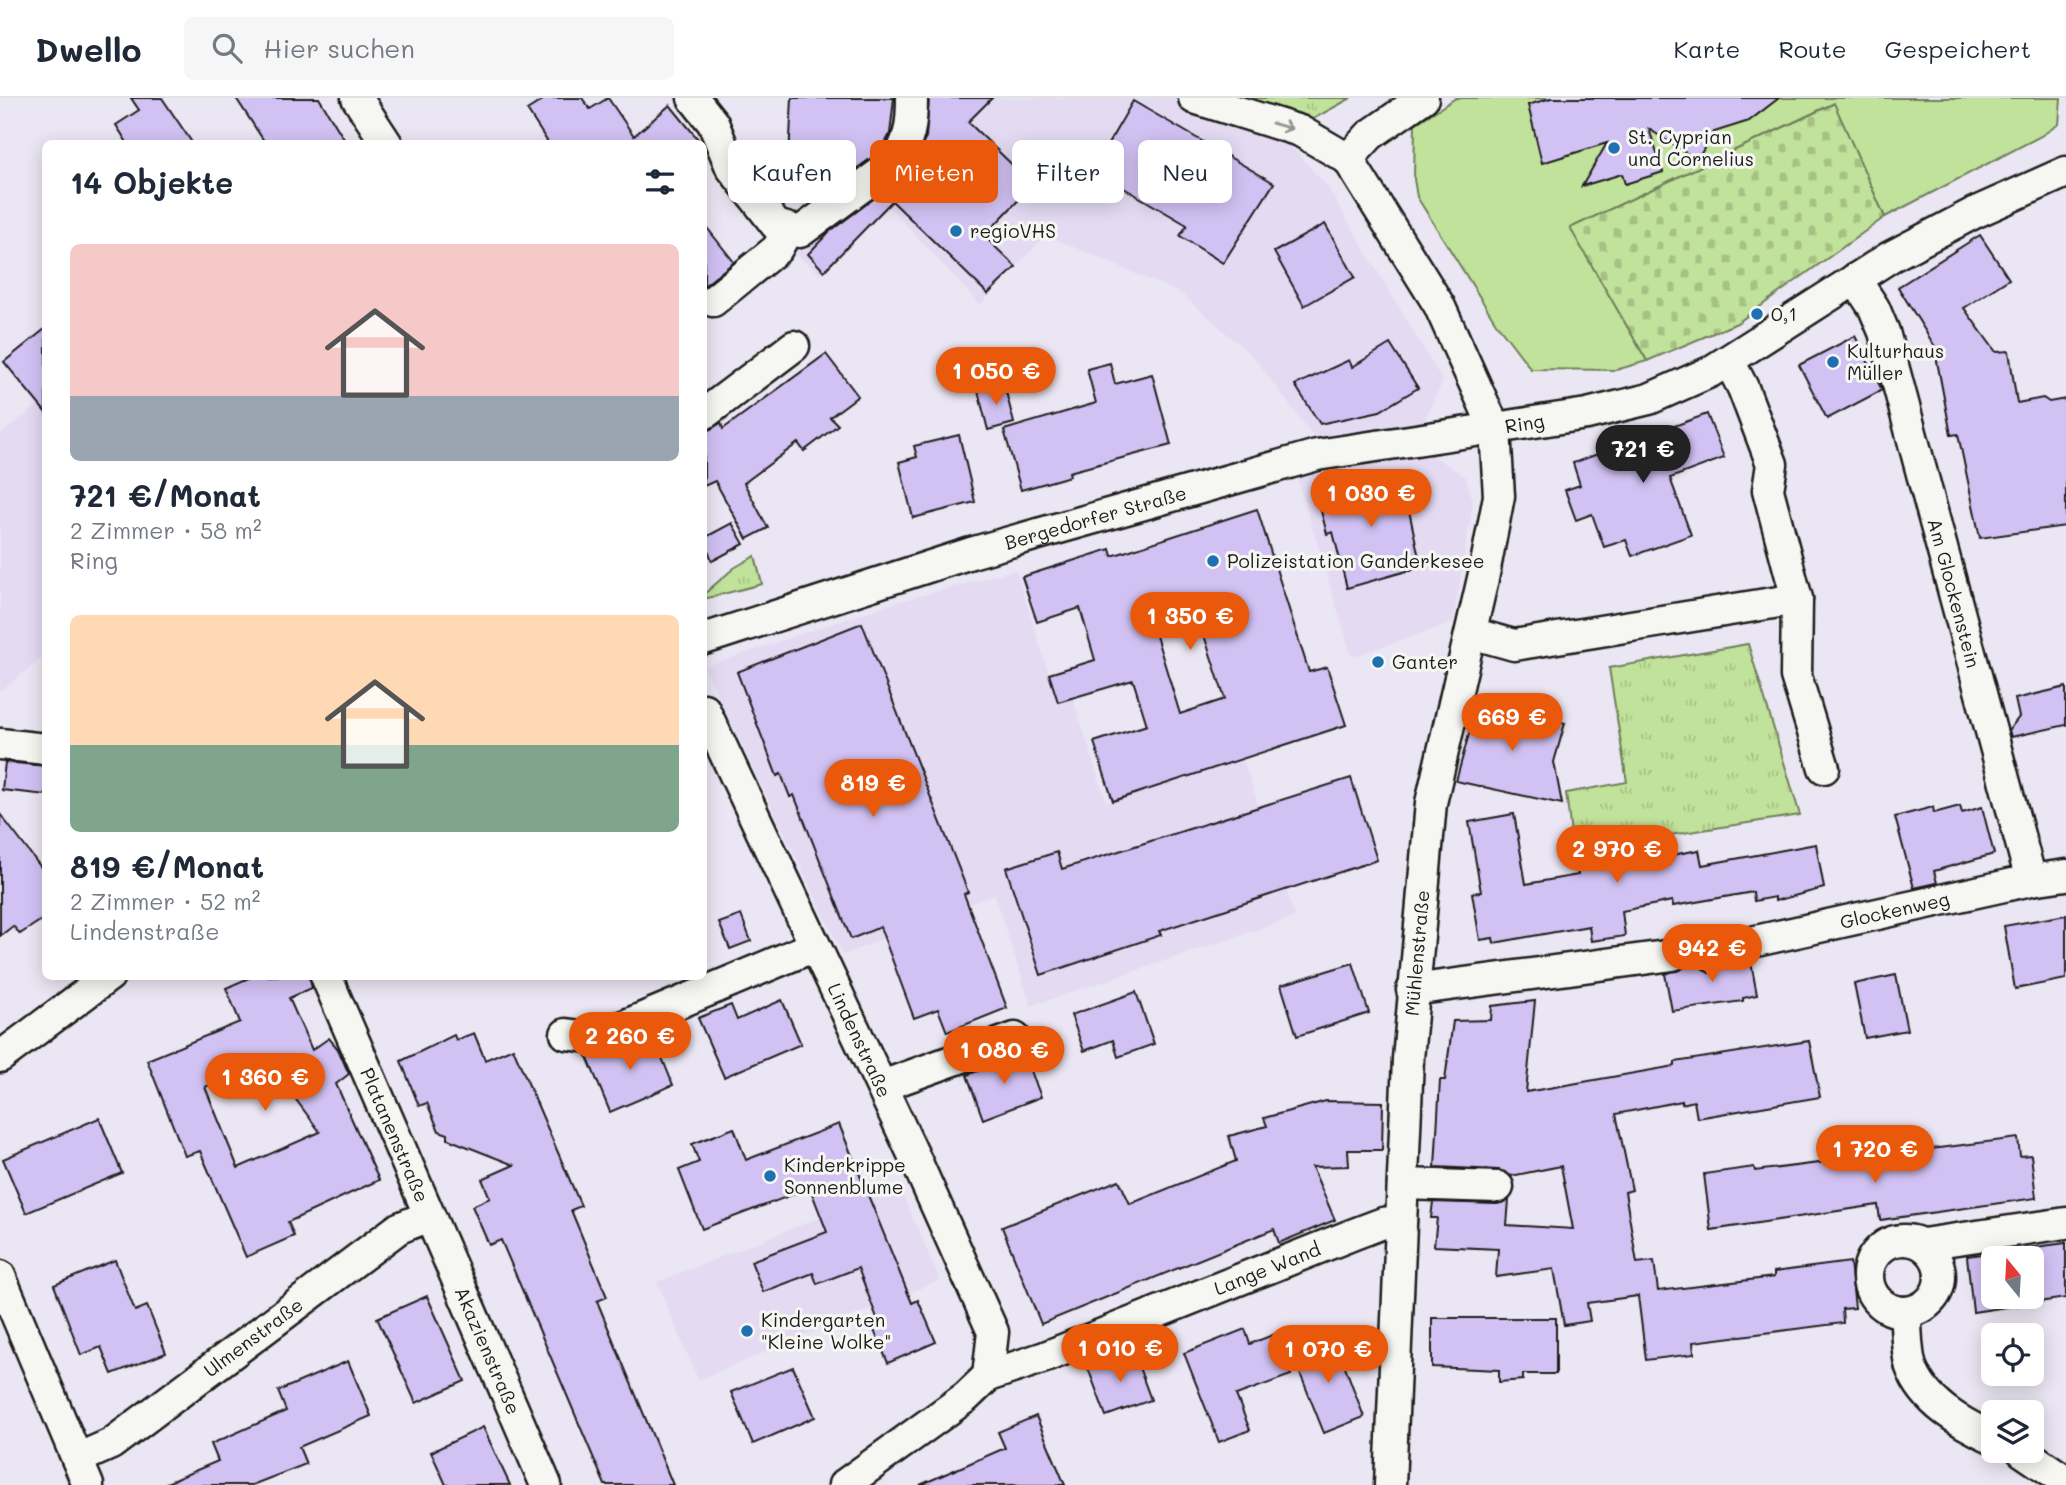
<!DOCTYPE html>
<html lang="de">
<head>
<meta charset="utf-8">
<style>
	body { margin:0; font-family:Mali,sans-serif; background:#f6f6f7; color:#1f2937; height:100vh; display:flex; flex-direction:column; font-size:26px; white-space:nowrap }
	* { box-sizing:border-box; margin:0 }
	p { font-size:23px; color:#747a83 }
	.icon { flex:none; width:38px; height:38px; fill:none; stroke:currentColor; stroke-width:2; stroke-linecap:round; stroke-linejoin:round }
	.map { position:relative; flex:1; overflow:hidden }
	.panel { position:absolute; left:42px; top:42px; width:665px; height:840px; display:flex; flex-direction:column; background:#fff; border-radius:10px; box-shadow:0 4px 18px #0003 }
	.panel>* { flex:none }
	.top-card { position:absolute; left:728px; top:42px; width:665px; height:63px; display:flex; gap:14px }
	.needle { width:46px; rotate:342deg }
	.controls { position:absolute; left:1981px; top:1148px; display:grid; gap:14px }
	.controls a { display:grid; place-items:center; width:63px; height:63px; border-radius:10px; background:#fff; box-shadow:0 4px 18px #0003; font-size:35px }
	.price { position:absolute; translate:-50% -60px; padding:0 16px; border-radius:24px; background:#ea580c; color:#fff; font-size:23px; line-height:46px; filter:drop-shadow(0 2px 4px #0008) }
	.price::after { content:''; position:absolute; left:50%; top:42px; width:21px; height:16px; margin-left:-10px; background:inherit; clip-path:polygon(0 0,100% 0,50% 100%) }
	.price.selected { background:#222; color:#fff }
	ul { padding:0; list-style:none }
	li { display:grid; align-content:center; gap:14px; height:371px; padding:0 28px }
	li span { display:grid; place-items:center; height:217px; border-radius:10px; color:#555 }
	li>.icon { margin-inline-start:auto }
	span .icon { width:126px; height:126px; fill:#fffc; stroke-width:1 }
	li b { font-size:30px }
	h2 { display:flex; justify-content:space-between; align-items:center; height:84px; padding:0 28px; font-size:30px }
	.pill { padding:0 24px; border-radius:10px; background:#fff; box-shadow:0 4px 18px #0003; font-size:24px; line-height:63px }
	.pill.selected { background:#ea580c; color:#fff }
	header { display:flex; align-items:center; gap:42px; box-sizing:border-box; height:98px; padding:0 35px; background:#fff; border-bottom:2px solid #e0e1e3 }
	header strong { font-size:33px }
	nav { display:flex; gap:38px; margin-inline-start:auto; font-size:24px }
	.search { width:490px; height:63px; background:#f6f6f7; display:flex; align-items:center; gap:18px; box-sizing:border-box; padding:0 24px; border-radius:10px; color:#747a83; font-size:26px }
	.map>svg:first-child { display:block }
	.built { fill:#e4dbf3 }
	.grass { fill:url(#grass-tufts); stroke:#6e7f5b; stroke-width:2 }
	.cemetery { fill:url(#cemetery-stones); stroke:#6e7f5b; stroke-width:2 }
	.park { fill:#c1e29a; stroke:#6e7f5b; stroke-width:2 }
	.building { fill:#d2c2f4; stroke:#1c1c1c; stroke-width:2; fill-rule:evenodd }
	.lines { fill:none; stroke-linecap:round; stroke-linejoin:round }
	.minor-casing { stroke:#1c1c1c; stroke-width:35 }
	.minor { stroke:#f6f6f2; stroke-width:30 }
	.oneway { stroke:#949492 }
	.poi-dot { fill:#1f6fb2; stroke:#f6f6f2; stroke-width:2.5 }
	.labels { text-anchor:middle; stroke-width:6; stroke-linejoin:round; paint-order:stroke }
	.poi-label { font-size:19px; fill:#1c1c1c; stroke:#f6f6f2; text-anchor:start }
	.street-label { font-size:19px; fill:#1c1c1c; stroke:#f6f6f2 }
</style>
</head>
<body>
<header>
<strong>Dwello</strong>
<div class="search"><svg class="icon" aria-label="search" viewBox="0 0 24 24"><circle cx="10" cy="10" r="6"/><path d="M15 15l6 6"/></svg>Hier suchen</div>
<nav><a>Karte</a><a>Route</a><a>Gespeichert</a></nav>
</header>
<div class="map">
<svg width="2066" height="1387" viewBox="0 0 2066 1387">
	<defs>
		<pattern id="grass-tufts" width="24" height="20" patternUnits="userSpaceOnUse" patternTransform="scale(1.75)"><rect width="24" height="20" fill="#c1e29a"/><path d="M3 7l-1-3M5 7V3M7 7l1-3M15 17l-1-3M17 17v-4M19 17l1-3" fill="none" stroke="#a5c184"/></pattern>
		<pattern id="cemetery-stones" width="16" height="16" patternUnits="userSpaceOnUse" patternTransform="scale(1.75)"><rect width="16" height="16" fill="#c1e29a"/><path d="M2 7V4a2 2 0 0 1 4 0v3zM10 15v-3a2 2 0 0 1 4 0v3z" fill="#a5c184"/></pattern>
	</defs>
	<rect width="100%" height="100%" fill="#ebe6f3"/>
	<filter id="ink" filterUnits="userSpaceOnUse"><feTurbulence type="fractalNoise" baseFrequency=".0143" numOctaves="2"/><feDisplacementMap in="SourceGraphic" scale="14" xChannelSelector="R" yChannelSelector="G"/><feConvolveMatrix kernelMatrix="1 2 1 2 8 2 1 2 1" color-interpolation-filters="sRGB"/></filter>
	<g filter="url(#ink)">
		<g class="built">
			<polygon points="820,0 1247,0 1327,88 1443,283 1424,322 1432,357 1466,379 1473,405 1453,525 1352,559 1297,380 1320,374 1317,343 1254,260 1182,196 1046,137 980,207 889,109 821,177 793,154 807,73 811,68"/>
			<polygon points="45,302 45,558 0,593 0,336"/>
			<polygon points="1016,472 1058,604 1073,600 1106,704 1231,665 1244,664 1295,819 1031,908 994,796 843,857 704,569 893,505"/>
			<polygon points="899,1088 940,1182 698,1282 657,1184"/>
		</g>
		<g class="grass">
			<polygon points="1255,0 1351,0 1304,26 1268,14"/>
			<polygon points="755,458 762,486 704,501 704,496 734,470"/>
			<polygon points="1748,546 1800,717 1573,752 1566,695 1627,684 1609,570"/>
		</g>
		<polygon class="cemetery" points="1835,5 1885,119 1737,225 1647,263 1569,130"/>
		<polygon class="park" points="1456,0 2061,0 2059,26 2041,38 1885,119 1834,5 1570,130 1647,263 1616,272 1531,271 1496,225 1417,99 1414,81 1415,26"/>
		<g class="building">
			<polygon points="131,0 162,0 193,46 128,46 116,27 139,12"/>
			<polygon points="236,0 319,0 347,46 266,46"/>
			<polygon points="546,0 582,0 590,11 608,0 634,38 670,7 702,46 549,46 527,12"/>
			<polygon points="792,0 894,0 890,36 881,53 856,71 811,68 812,61 789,60"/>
			<polygon points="929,0 992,0 968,24 1033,87 984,138 1016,169 988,196 892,103 824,173 808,156 829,134 908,75 926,39"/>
			<polygon points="1551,0 1779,0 1749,23 1714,34 1697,62 1649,31 1663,74 1625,86 1622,76 1582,88 1607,45 1542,65 1528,7"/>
			<polygon points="1133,3 1274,85 1223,165 1180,138 1187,127 1093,72"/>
			<polygon points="704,126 734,164 704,188"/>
			<polygon points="1325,126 1355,179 1304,208 1274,154"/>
			<polygon points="1980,137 2009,181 1964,210 1996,254 2009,253 2017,305 2043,300 2049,304 2066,301 2066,428 1980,440 1958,336 1951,337 1934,247 1898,189"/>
			<polygon points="46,230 46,315 4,264"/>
			<polygon points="1855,238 1882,292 1827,321 1799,267"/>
			<polygon points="1390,246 1418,290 1380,313 1320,326 1295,287 1349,262 1352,269"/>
			<polygon points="826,256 858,298 830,319 838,327 804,353 798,345 744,385 768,430 747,441 715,383 704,388 704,333 721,325 723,331"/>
			<polygon points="1110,265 1115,286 1152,276 1171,347 1069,374 1070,378 1021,392 1004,332 1096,305 1087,271"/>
			<polygon points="1004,286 1014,325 988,332 978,293"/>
			<polygon points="1707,316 1724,360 1670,380 1691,437 1632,458 1626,442 1604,449 1592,416 1576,422 1565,392 1580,387 1573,365"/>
			<polygon points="959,337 975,404 913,420 899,364 917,359 914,348"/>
			<polygon points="1401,375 1421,469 1347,490 1333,434 1327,436 1317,397"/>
			<path d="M 1257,411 L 1309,574 L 1327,569 L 1346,627 L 1113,703 L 1094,644 L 1147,627 L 1133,582 L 1058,604 L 1049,576 L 1095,562 L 1080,510 L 1037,524 L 1022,479 L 1110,451 L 1112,458 ZM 1192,501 L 1225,601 L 1180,616 L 1149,515 Z"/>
			<polygon points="732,425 744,446 712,463 704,440"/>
			<polygon points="862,525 968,794 964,796 1007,910 947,934 938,911 914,920 880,829 851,841 794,697 790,699 781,676 777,678 737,574"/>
			<polygon points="2066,589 2066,627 2011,639 2009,632 2019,619 2015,601"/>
			<polygon points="1478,603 1565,625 1554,664 1562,706 1456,683"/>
			<polygon points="5,664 46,668 46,697 2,692"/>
			<polygon points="1351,680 1377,762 1159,833 1161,837 1041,877 1006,770 1057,754 1062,771"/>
			<polygon points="1960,708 1962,715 1982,709 1994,756 1934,773 1937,785 1914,790 1895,719 1933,709 1934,715"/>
			<polygon points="0,716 46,776 46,819 20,836 13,828 0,838"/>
			<polygon points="1514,716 1526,786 1578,777 1575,760 1643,750 1645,762 1699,752 1702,767 1816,746 1824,790 1775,803 1775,799 1754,803 1753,794 1673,808 1672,803 1622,813 1625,838 1591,843 1589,828 1494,845 1493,840 1480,842 1472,795 1481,794 1469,724"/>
			<polygon points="741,817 751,843 730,851 719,825"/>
			<polygon points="2066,817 2066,881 2015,891 2004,828"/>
			<polygon points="1745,856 1750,859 1757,897 1743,900 1743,903 1672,913 1665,876 1695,865 1709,875 1718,861"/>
			<polygon points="1353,865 1369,915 1297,938 1281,887"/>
			<polygon points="1896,877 1907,932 1865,940 1854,886"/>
			<path d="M 253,878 L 309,878 L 312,890 L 289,900 L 312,952 L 329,940 L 338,951 L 349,976 L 336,986 L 379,1082 L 288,1124 L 294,1138 L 246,1159 L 200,1053 L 185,1058 L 147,962 L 240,924 L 226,890 ZM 268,964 L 320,1034 L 238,1070 L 205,989 Z"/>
			<polygon points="1136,894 1154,946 1118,959 1113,942 1084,953 1071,917"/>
			<polygon points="782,902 801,946 724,979 698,920 731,907 737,922"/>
			<polygon points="1535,903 1526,994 1675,968 1675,964 1809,943 1820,999 1697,1020 1694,1003 1682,1006 1682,1003 1616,1016 1632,1092 1625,1094 1637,1165 1654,1163 1658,1193 1774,1179 1774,1174 1850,1164 1855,1210 1842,1211 1843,1225 1693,1244 1694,1256 1646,1262 1638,1198 1587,1205 1590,1223 1564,1227 1554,1171 1496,1179 1498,1151 1434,1148 1437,1120 1431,1120 1433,1104 1497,1106 1509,1102 1507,1127 1573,1131 1561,1068 1511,1078 1499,1072 1435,1069 1440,982 1445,982 1453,923 1491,922 1492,908"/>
			<polygon points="474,935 485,962 513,950 581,1108 571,1112 607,1199 597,1203 673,1387 605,1387 501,1142 489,1147 472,1108 490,1100 482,1081 514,1067 448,1041 448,1036 439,1033 427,1005 419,1008 401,963 454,937 456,942"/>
			<polygon points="652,935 673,987 610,1014 586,956 602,956"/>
			<polygon points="1024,955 1041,999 983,1021 967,977"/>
			<polygon points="1326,1003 1383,1004 1382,1052 1348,1052 1349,1068 1312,1069 1335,1122 1279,1145 1274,1131 1041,1226 1002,1129 1119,1082 1130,1106 1236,1063 1229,1038 1267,1028 1264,1020"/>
			<polygon points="99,1020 122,1075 26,1115 3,1061"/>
			<polygon points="839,1026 912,1205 918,1202 936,1244 888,1265 870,1223 877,1220 858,1170 817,1186 813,1175 763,1194 751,1163 827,1134 810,1090 702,1131 679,1072 699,1064 692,1046 734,1030 746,1062"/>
			<polygon points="2018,1040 2020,1058 2031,1057 2036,1100 1880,1122 1878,1107 1711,1132 1704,1076 1754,1069 1755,1073"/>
			<path d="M 2066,1145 L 2066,1200 L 1973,1214 L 1967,1158 ZM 1993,1160 L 2032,1160 L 2032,1199 L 1993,1199 Z"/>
			<polygon points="115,1162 135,1213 147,1208 166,1255 112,1276 101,1249 81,1257 54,1187"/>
			<polygon points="427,1198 465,1283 416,1305 377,1220"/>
			<polygon points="1432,1220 1556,1220 1556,1276 1523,1276 1523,1282 1499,1284 1499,1272 1432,1269"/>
			<polygon points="1245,1231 1250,1246 1275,1236 1291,1277 1236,1297 1250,1332 1219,1344 1184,1255"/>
			<polygon points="1334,1239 1364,1319 1324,1335 1292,1255"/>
			<polygon points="1133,1253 1151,1302 1106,1318 1088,1270"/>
			<polygon points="348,1263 371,1318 299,1349 306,1366 252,1387 162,1387 218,1363 211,1346 286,1313 278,1293"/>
			<polygon points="793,1269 815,1319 753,1346 731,1294"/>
			<polygon points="1036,1318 1065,1387 920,1387 1005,1350 998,1334"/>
			<polygon points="483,1329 510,1387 446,1387 431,1354"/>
		</g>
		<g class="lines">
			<g class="minor-casing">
				<g id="minor">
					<polyline points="357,0 387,46"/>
					<path d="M 693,0 L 713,25 L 731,69 L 776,127 L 800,134 L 894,65 C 910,45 912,25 912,0"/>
					<polyline points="1194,0 1300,33 1348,61 1439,207 1495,331 1499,398 1484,476 1431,705 1408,961 1390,1387"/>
					<polyline points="1348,61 1370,37 1423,0"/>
					<path id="s1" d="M 1855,181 L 1874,210 L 1884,234 L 2031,782 L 2066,777"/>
					<polyline points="713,203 777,151 787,133"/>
					<polyline points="1729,263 1743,290 1772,366 1768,392 1797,501 1796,578 1824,670"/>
					<polyline points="704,316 794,248"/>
					<polyline points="1471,535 1514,547 1797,501"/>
					<path id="s2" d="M 704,541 L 971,455 L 1317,357 L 1587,316 L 1649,301 L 1710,274 L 1890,159 L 1974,115 L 2066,74"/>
					<path id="s3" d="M 704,611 L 914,1058 L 993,1234 L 988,1278"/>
					<polyline points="0,646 46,651"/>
					<path id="s4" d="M 1756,843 L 2031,782"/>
					<path id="s5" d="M 326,878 L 546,1387"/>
					<polyline points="1412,892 1673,857"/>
					<polyline points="566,936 595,940 815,848"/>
					<polyline points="0,959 109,878"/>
					<polyline points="882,988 1015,940"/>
					<polyline points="1403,1086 1498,1089"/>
					<circle cx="1904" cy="1178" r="36"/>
					<polyline points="1923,1146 2066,1125"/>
					<polyline points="0,1178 88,1387"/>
					<path d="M 1905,1214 C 1907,1232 1906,1253 1911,1269 C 1924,1305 1961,1325 1993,1340"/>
					<polyline points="2022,1353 2066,1383"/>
					<path id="s6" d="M 77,1361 L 111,1346 L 399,1130 L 429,1118"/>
					<path id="s7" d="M 844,1387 L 966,1299 L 988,1278 L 1045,1259 L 1354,1136 L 1383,1125 L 1401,1123"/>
				</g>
			</g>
			<use href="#minor" class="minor"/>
		</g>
		<defs><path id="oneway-shaft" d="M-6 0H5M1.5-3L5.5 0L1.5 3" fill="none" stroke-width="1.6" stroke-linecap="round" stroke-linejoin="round" transform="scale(1.75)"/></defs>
		<use class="oneway" href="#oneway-shaft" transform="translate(1282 28) rotate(16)"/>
	</g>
	<g class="poi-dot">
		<circle cx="1614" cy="50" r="7"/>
		<circle cx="956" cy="133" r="7"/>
		<circle cx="1757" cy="216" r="7"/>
		<circle cx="1833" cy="264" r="7"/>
		<circle cx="1213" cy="463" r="7"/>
		<circle cx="1378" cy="564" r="7"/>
		<circle cx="770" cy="1078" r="7"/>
		<circle cx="747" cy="1233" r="7"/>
	</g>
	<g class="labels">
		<g class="poi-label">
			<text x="1628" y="46">St. Cyprian<tspan x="1628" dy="22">und Cornelius</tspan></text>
			<text x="970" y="140">regioVHS</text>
			<text x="1771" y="223">0,1</text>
			<text x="1847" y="260">Kulturhaus<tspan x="1847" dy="22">Müller</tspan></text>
			<text x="1227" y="470">Polizeistation Ganderkesee</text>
			<text x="1392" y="571">Ganter</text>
			<text x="784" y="1074">Kinderkrippe<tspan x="784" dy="22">Sonnenblume</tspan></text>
			<text x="761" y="1229">Kindergarten<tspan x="761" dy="22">"Kleine Wolke"</tspan></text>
		</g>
		<g class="street-label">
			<text dy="7" stroke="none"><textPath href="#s2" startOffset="850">Ring</textPath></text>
			<text dy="7" stroke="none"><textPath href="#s2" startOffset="410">Bergedorfer Straße</textPath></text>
			<text dy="7" stroke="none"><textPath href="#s1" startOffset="331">Am Glockenstein</textPath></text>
			<text dy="7" stroke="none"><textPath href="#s4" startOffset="142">Glockenweg</textPath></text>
			<text transform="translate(1417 855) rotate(-85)" y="7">Mühlenstraße</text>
			<text dy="7" stroke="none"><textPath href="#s3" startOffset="366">Lindenstraße</textPath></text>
			<text dy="7" stroke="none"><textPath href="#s5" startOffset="173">Platanenstraße</textPath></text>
			<text dy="7" stroke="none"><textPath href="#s7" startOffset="480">Lange Wand</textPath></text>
			<text dy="7" stroke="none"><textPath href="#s6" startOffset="215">Ulmenstraße</textPath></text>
			<text dy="7" stroke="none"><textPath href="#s5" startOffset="408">Akazienstraße</textPath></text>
		</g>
	</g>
</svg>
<div class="controls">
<a><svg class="needle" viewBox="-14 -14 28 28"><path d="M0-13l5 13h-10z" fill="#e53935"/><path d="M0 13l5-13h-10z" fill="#747a83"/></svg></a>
<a><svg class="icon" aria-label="locate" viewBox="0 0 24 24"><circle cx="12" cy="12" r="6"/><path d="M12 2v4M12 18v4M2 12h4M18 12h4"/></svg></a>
<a><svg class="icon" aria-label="layers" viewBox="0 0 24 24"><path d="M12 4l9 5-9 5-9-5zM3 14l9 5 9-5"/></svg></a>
</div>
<b class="price" style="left:996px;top:309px">1 050 €</b>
<b class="price selected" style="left:1643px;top:387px">721 €</b>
<b class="price" style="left:1371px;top:431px">1 030 €</b>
<b class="price" style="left:1190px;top:554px">1 350 €</b>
<b class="price" style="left:1512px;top:655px">669 €</b>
<b class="price" style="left:873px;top:721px">819 €</b>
<b class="price" style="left:1617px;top:787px">2 970 €</b>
<b class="price" style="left:1712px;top:886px">942 €</b>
<b class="price" style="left:630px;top:974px">2 260 €</b>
<b class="price" style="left:1004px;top:988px">1 080 €</b>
<b class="price" style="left:265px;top:1015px">1 360 €</b>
<b class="price" style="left:1875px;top:1087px">1 720 €</b>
<b class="price" style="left:1120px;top:1286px">1 010 €</b>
<b class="price" style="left:1328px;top:1287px">1 070 €</b>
<div class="top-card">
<a class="pill">Kaufen</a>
<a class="pill selected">Mieten</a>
<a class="pill">Filter</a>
<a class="pill">Neu</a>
</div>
<section class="panel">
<h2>14 Objekte<svg class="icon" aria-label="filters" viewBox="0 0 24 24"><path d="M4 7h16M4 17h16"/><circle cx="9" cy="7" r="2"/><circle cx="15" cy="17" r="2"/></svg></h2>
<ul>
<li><span style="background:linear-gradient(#f6c9c9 70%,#9aa5b1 0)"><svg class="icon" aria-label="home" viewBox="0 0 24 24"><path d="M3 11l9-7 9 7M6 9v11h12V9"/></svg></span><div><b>721 €/Monat</b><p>2 Zimmer · 58 m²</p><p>Ring</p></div></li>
<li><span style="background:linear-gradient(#ffd9b3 60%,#7fa58c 0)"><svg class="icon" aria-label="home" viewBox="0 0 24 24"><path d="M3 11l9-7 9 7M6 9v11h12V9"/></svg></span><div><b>819 €/Monat</b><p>2 Zimmer · 52 m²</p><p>Lindenstraße</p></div></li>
</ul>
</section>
</div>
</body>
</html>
